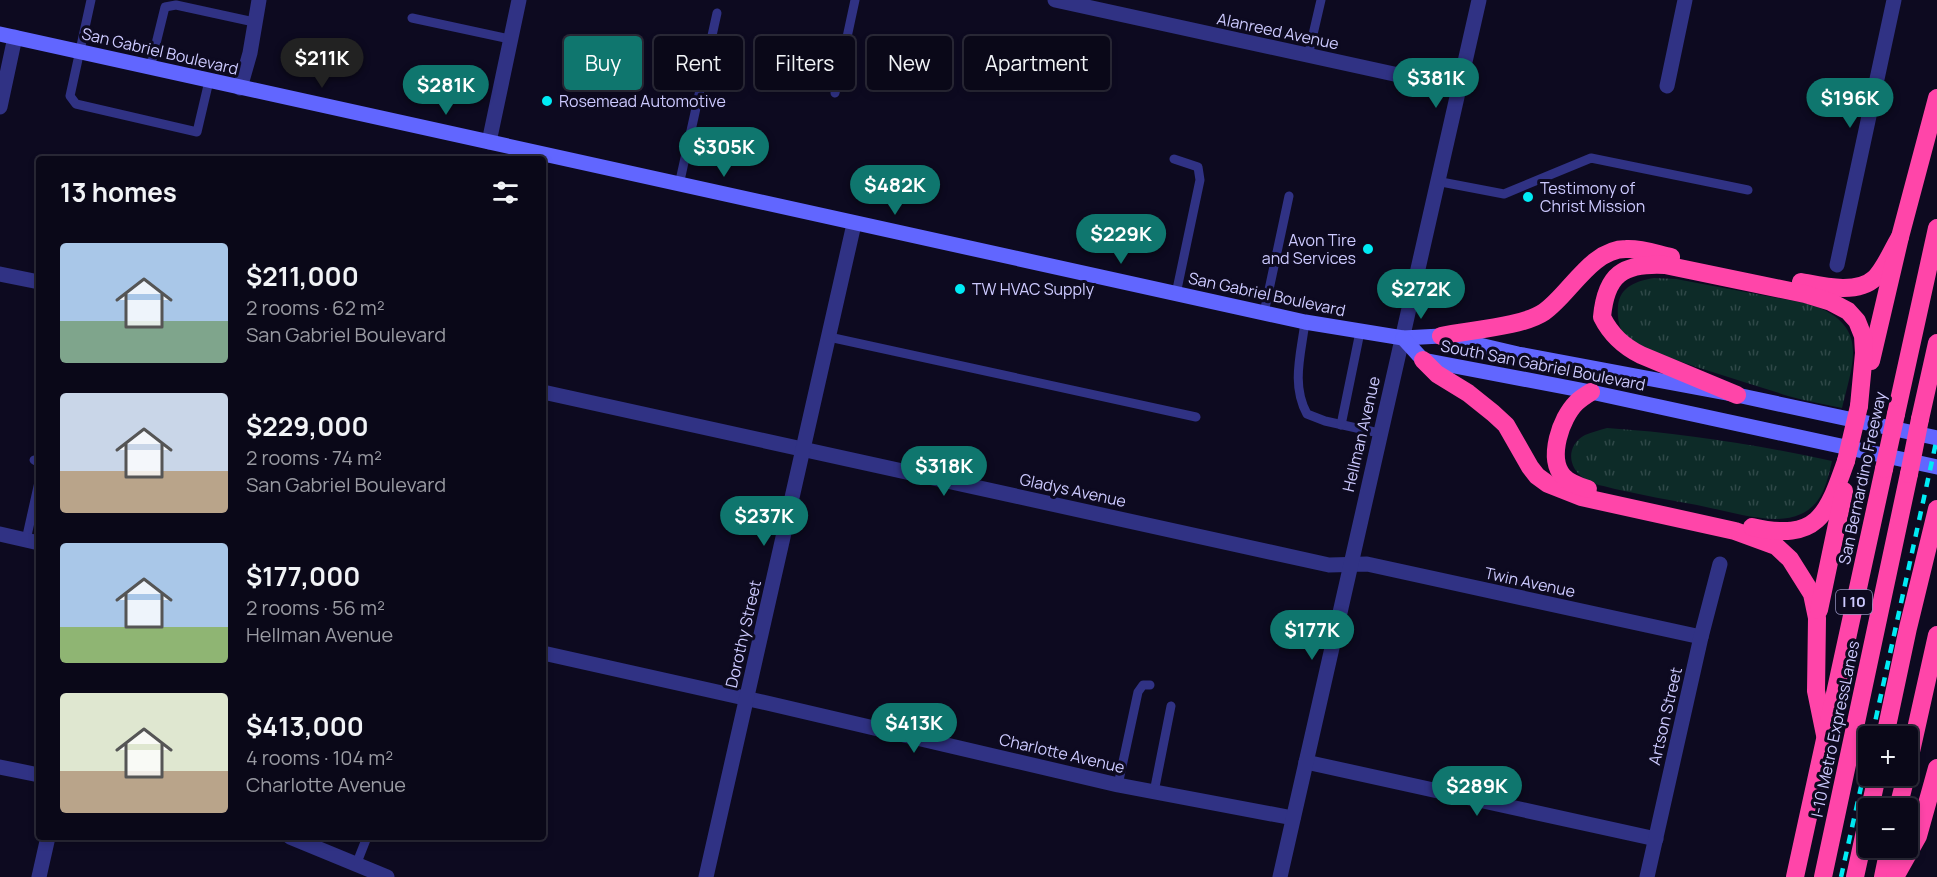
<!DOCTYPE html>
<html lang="en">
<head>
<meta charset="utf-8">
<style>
	body { margin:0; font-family:Manrope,sans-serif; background:#131121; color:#f1f3f6; height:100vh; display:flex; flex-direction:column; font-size:22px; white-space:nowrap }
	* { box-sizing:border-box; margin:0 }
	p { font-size:20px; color:#999aa2 }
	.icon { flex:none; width:33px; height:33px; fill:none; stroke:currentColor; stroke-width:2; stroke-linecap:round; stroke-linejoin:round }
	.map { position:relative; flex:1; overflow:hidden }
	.sheet { position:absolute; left:36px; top:156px; width:510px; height:684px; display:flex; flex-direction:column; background:#0a0818; border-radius:6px; box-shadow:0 3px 9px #0003,0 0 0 2px #2a2937 }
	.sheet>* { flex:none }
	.hud { position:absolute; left:564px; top:36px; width:570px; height:54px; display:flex; gap:12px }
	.fabs { position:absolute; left:1858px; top:726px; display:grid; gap:12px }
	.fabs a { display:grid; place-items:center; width:60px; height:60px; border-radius:6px; background:#0a0818; box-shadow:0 3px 9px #0003,0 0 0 2px #2a2937; font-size:30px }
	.price { position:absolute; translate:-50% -51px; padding:0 14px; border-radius:21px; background:#0f766e; color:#fff; font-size:20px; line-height:39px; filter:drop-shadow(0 2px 3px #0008) }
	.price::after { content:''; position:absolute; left:50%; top:36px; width:18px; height:14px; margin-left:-9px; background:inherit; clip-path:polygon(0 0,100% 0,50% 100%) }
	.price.active { background:#222; color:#fff }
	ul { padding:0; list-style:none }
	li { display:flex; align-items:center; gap:18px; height:150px; padding:0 24px }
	li span { display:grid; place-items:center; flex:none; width:168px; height:120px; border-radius:6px; color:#555 }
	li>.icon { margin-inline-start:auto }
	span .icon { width:72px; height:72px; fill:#fffc; stroke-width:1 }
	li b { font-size:26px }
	h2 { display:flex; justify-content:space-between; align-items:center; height:72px; padding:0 24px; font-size:26px }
	.tag { padding:0 21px; border-radius:6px; background:#0a0818; box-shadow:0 3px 9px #0003,0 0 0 2px #2a2937; font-size:21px; line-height:54px }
	.tag.active { background:#0f766e; color:#fff }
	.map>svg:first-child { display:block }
	.grass { fill:url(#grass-tufts) }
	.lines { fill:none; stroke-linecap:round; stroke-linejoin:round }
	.service { stroke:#303284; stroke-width:9 }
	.minor { stroke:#303284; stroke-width:15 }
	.tertiary { stroke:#303284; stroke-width:15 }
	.secondary { stroke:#6166ff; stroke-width:15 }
	.motorway { stroke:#ff45a9; stroke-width:18 }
	.rail { stroke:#00ebf5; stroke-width:4.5; stroke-dasharray:9 8; stroke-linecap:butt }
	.motorway-bridge { stroke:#ff45a9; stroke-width:18 }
	.poi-dot { fill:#00ebf5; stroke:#0d0a20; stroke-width:2 }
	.labels { text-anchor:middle; stroke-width:6; stroke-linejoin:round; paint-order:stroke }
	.shield { fill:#0d0a20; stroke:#9390bc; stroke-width:1.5 }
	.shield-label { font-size:15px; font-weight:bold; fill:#cdcaff }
	.street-label { font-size:16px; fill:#cdcaff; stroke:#0d0a20 }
	.poi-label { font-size:16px; fill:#cdcaff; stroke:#0d0a20; text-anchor:start }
</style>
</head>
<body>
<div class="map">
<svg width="1937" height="877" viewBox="0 0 1937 877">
	<defs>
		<pattern id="grass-tufts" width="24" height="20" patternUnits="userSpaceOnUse" patternTransform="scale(1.5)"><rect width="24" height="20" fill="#0d2b28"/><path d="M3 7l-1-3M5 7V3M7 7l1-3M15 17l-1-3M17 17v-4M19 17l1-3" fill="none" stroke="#2f4848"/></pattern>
	</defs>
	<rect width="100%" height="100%" fill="#0d0a20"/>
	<g class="grass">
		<path d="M 1654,278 L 1676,279 L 1810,304 C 1869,325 1854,359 1842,408 C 1824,404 1806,401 1788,396 C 1749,383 1709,372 1670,358 C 1657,354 1639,349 1628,340 C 1619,331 1617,318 1618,306 C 1620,286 1637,281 1654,278 Z"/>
		<path d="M 1607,428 C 1683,433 1758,445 1832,461 C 1827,482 1823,504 1801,514 C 1792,518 1783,519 1774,519 C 1748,518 1722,510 1697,505 C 1669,500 1642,495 1615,489 C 1605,486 1594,485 1585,479 C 1567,468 1566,445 1585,435 C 1592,432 1600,430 1607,428 Z"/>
	</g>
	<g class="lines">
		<g class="service">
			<polyline points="91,0 70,96 76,104 197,132 209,81"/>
			<polyline points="412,18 510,39"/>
			<polyline points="1308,56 1321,0"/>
			<polyline points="150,68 165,7 176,5 254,22"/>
			<polyline points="835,93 855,0"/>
			<polyline points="1174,159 1198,167 1200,180 1176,294"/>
			<polyline points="1436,181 1504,194 1591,158 1748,190"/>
			<polyline points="679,185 717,13"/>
			<polyline points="1264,313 1289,196"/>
			<path d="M 1305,322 C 1301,354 1291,385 1307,414 L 1325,421 L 1379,433"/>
			<polyline points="829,337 1196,417"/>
			<polyline points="1341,425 1360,332"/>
			<polyline points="34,460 39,463"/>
			<polyline points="26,540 39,482"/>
			<polyline points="1118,785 1138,692 1143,685 1150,685"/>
			<polyline points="1154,792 1171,706"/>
			<polyline points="356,865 367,837"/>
		</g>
		<g class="minor">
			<polyline points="1055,0 1458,88"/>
			<polyline points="1667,86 1685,0"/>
			<polyline points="240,88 250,53 259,0"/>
			<polyline points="0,107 15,37"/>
			<polyline points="1837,265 1894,0"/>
			<polyline points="0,274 39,282"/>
			<polyline points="543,392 1329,565 1367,564 1701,637"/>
			<polyline points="0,534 39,543"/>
			<polyline points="543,653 767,703 1118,785 1293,818"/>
			<polyline points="1306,762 1656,839"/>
			<polyline points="0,767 39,775"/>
			<polyline points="290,837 387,877"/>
			<polyline points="39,877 48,837"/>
			<polyline points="706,877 854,224"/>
			<polyline points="1647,877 1701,637 1720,564"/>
		</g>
		<g class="tertiary">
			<polyline points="489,142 519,0"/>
			<polyline points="1280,877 1479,0"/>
		</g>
		<g class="secondary">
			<polyline points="0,34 1305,322 1403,338 1441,336 1518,354 1737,395 1937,438"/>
			<polyline points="1403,338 1423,360 1591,392 1937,467"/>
		</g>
		<g class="motorway">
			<path d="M 1801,282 C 1822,286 1857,295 1875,278 C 1885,268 1892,250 1900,237"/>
			<path d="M 1441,336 C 1468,330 1522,327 1544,312 C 1570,294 1591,249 1626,249 C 1641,248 1657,254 1671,257"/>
			<polyline points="1423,360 1437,374 1468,393 1493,413 1506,425 1530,467 1537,476 1548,484 1581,497 1735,531 1776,546 1790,559 1812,594 1817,618 1816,691 1825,735"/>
			<polyline points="1871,361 1900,237 1937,98"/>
			<path d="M 1737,395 L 1641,355 C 1623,346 1611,335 1602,317 C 1606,274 1623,263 1665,265 L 1805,294 L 1831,302 L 1848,311 L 1857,321 L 1863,336 L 1864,353 L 1859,406"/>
			<polyline points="1896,414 1937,228"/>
			<polyline points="1920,419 1937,343"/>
			<path d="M 1588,489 C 1579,486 1569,483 1563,476 C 1547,458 1561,418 1576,403 C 1580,399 1586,395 1591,392"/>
			<path d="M 1752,527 C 1818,542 1827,515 1846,461"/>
			<polyline points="1819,610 1844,491"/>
			<polyline points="1885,736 1908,628 1937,509"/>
			<polyline points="1908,765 1937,635"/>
			<polyline points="1870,808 1877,776"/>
			<polyline points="1898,808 1906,776"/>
			<polyline points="1795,877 1884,469"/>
			<polyline points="1823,877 1909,474"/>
			<polyline points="1855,877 1869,813"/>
			<polyline points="1883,877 1889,848"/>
			<polyline points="1895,877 1918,836 1937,768"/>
		</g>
		<g class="rail">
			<polyline points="1872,736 1937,438"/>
			<polyline points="1841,877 1869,751"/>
		</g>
		<g class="motorway-bridge">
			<polyline points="1846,461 1859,406"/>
			<polyline points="1884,469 1896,414"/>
			<polyline points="1909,474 1920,419"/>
		</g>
	</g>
	<g class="poi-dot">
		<circle cx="547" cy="101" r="6"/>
		<circle cx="1528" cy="197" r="6"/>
		<circle cx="1368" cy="249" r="6"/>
		<circle cx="960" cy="289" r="6"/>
	</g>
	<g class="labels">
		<rect class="shield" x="1836" y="590" width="36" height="24" rx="4.5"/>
		<g class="shield-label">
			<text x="1854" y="607">I 10</text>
		</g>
		<g class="street-label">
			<text transform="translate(1278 31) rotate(12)" y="6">Alanreed Avenue</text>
			<text transform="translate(160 51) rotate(13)" y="6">San Gabriel Boulevard</text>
			<text transform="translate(1267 294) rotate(12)" y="6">San Gabriel Boulevard</text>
			<text transform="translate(1543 365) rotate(11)" y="6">South San Gabriel Boulevard</text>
			<text transform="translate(1361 434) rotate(-77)" y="6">Hellman Avenue</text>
			<text transform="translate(1862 478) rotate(-78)" y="6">San Bernardino Freeway</text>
			<text transform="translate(1073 490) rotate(12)" y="6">Gladys Avenue</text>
			<text transform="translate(1530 582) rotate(12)" y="6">Twin Avenue</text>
			<text transform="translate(743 634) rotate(-77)" y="6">Dorothy Street</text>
			<text transform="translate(1665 716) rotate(-77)" y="6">Artson Street</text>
			<text transform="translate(1835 729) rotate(-78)" y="6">I-10 Metro ExpressLanes</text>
			<text transform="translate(1062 753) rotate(13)" y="6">Charlotte Avenue</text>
		</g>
		<g class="poi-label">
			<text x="559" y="107">Rosemead Automotive</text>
			<text x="1540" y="194">Testimony of<tspan x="1540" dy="18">Christ Mission</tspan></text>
			<text x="1356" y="246" text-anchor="end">Avon Tire<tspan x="1356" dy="18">and Services</tspan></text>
			<text x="972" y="295">TW HVAC Supply</text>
		</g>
	</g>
</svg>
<div class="fabs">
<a>+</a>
<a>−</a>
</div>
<b class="price active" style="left:322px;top:89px">$211K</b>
<b class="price" style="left:1436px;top:109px">$381K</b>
<b class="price" style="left:446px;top:116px">$281K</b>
<b class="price" style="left:1850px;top:129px">$196K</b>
<b class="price" style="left:724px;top:178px">$305K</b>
<b class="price" style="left:895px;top:216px">$482K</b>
<b class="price" style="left:1121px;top:265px">$229K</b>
<b class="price" style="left:1421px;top:320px">$272K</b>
<b class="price" style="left:944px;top:497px">$318K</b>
<b class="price" style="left:764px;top:547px">$237K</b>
<b class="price" style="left:1312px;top:661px">$177K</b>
<b class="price" style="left:914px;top:754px">$413K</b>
<b class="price" style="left:1477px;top:817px">$289K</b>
<div class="hud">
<a class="tag active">Buy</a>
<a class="tag">Rent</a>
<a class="tag">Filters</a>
<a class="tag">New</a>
<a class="tag">Apartment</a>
</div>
<section class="sheet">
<h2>13 homes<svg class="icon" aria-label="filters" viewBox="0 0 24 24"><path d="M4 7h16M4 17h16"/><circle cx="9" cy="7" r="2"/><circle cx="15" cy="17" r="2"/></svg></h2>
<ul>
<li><span style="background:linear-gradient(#a9c7e8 65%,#7fa58c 0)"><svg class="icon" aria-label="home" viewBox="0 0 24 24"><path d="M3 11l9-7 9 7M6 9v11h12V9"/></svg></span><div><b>$211,000</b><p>2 rooms · 62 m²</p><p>San Gabriel Boulevard</p></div></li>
<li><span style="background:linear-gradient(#c9d6e8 65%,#b9a48a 0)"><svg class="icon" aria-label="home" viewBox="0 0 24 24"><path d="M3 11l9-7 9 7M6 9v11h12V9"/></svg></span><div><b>$229,000</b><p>2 rooms · 74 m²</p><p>San Gabriel Boulevard</p></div></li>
<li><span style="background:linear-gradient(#a9c7e8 70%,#8fb573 0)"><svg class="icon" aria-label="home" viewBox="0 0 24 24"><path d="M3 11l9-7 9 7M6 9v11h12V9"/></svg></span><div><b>$177,000</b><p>2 rooms · 56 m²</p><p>Hellman Avenue</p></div></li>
<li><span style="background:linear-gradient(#dfe7d0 65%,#b9a48a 0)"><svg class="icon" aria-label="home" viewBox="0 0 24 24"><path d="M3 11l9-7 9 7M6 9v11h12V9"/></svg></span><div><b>$413,000</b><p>4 rooms · 104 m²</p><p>Charlotte Avenue</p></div></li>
</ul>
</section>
</div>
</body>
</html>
